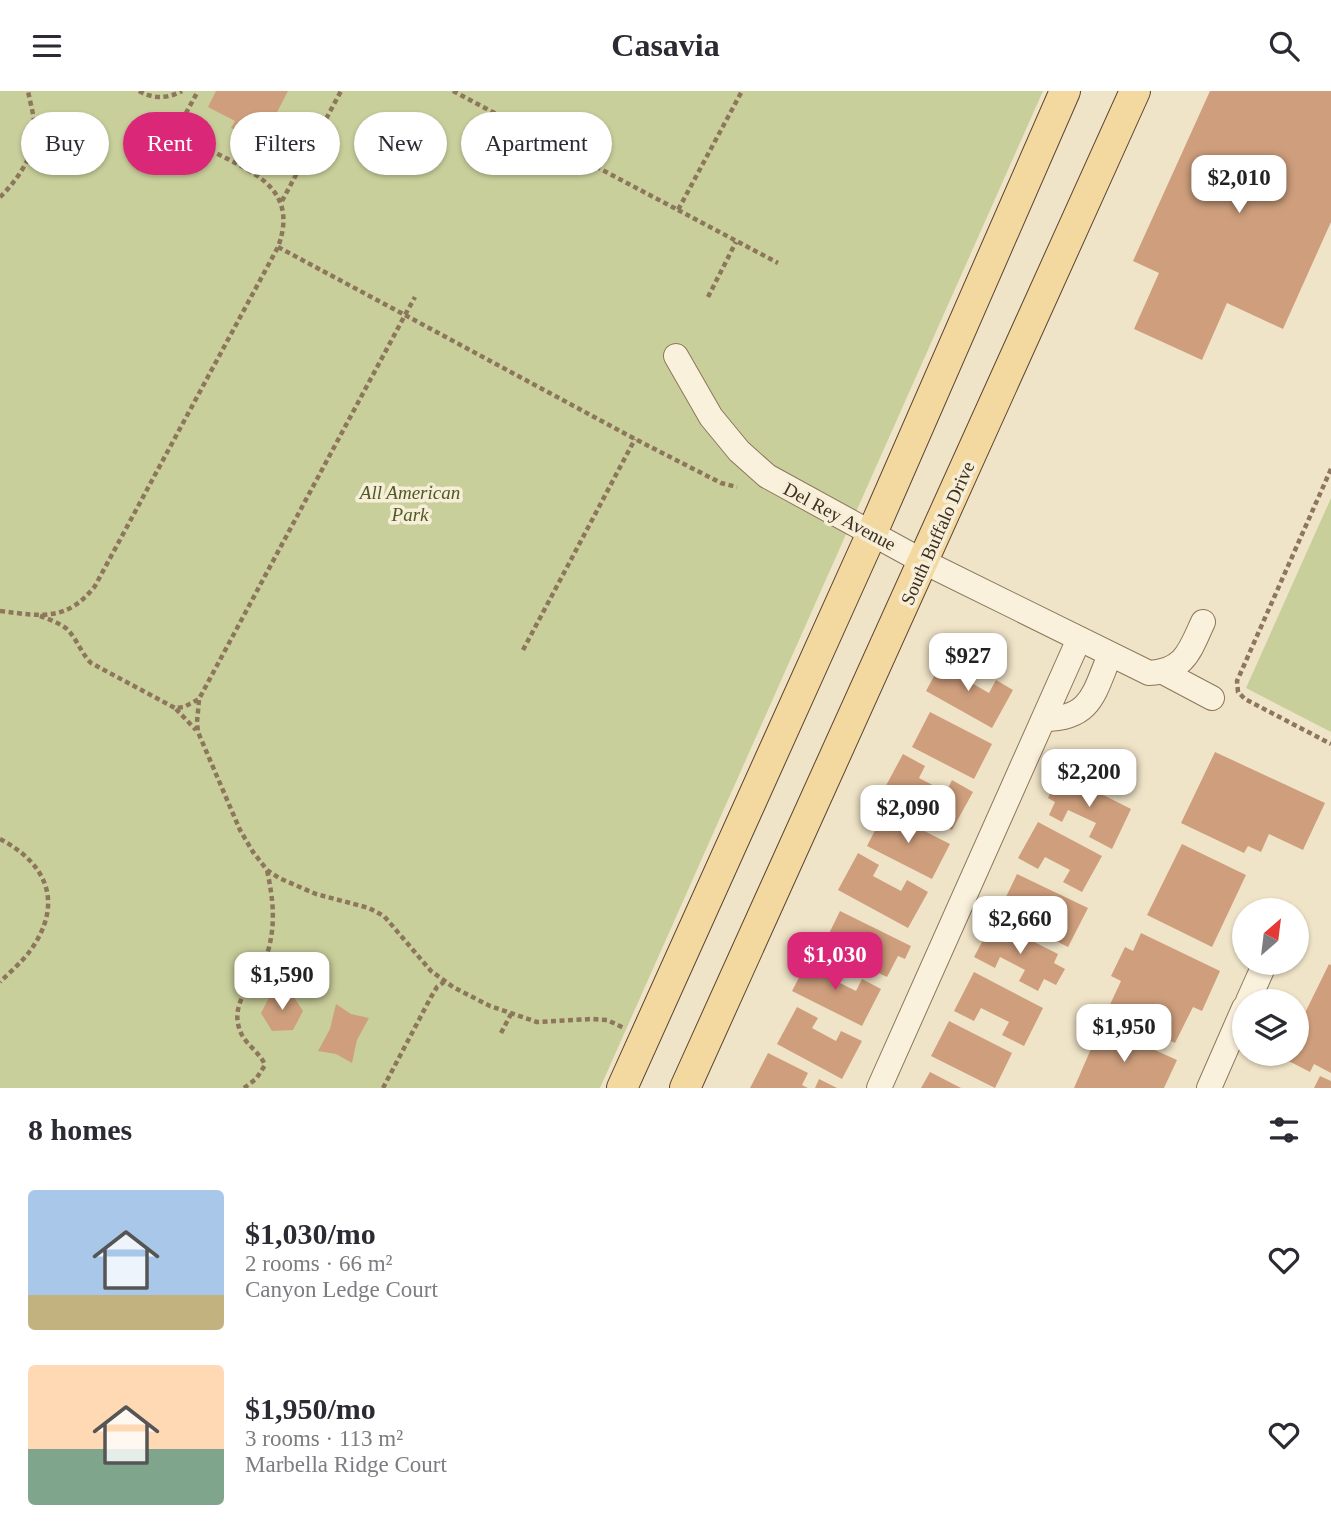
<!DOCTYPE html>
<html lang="en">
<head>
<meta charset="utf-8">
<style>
	body { margin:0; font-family:"Times New Roman",serif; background:#f7f7f7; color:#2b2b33; height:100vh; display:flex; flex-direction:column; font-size:26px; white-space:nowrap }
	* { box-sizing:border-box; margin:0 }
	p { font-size:23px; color:#7c7c81 }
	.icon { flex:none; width:38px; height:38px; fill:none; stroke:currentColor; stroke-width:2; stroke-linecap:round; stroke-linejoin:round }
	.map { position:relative; height:997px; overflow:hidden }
	.details { display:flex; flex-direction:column; background:#fff; flex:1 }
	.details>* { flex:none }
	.guide { position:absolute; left:21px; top:21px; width:700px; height:63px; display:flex; gap:14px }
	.needle { width:46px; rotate:28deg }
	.tools { position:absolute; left:1232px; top:807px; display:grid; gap:14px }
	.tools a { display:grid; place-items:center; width:77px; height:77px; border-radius:50%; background:#fff; box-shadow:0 2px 5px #0004; font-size:35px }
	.price { position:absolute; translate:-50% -60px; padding:0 16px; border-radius:14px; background:#fff; color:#222; font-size:23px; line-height:46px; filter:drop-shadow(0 2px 4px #0008) }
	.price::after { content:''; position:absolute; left:50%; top:42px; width:21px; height:16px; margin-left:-10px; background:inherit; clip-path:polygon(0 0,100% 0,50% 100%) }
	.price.current { background:#db2777; color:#fff }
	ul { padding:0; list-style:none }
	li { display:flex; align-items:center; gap:21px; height:175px; padding:0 28px }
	li span { display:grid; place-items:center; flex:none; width:196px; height:140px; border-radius:7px; color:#555 }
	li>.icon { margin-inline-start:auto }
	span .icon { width:84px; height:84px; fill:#fffc; stroke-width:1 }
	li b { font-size:30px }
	h2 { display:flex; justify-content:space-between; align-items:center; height:84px; padding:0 28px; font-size:30px }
	.chip { padding:0 24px; border-radius:32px; background:#fff; box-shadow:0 2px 5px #0004; font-size:24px; line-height:63px }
	.chip.current { background:#db2777; color:#fff }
	header { display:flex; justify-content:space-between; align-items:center; height:91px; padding:0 28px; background:#fff; font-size:32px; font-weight:600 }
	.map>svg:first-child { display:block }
	.green { fill:#c9cf9b }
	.building { fill:#cf9f7d }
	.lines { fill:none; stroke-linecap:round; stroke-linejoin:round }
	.minor-casing { stroke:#8d765c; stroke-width:26 }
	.major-casing { stroke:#5b4430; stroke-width:32 }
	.path { stroke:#8d765c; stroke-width:4.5; stroke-dasharray:5 3.5; stroke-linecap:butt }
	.minor { stroke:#faf1dc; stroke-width:24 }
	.major { stroke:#f3d9a0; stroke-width:30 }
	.labels { text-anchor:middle; stroke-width:7; stroke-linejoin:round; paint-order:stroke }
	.park-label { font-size:19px; font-style:italic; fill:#4d5a26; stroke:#f7eed8 }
	.street-label { font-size:19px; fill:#3d2e20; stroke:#f7eed8 }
</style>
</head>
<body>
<header><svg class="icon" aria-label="menu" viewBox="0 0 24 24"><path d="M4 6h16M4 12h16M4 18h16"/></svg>Casavia<svg class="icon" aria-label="search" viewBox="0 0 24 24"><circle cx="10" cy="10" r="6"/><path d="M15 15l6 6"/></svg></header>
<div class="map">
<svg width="1331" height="997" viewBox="0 0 1331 997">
	<rect width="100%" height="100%" fill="#f0e4c8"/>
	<g class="green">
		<polygon points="0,0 1043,0 600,997 0,997"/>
		<polygon points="1331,407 1331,641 1246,597"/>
	</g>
	<g class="building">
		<polygon points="216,0 288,0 261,52 231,37 235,30 208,16"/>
		<polygon points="1210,0 1331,0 1331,131 1283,238 1227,212 1202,269 1134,238 1159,182 1133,170"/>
		<polygon points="946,563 967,574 961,586 989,602 996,589 1013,599 992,637 926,600"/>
		<polygon points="930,621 992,653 974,688 912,656"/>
		<polygon points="1215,661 1325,712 1303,759 1269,743 1261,761 1248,755 1244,762 1181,732"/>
		<polygon points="903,663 925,675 919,687 946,701 952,689 973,701 952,739 882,702"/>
		<polygon points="1060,682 1131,718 1112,758 1089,746 1096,732 1068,719 1062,731 1049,724 1055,711 1048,707"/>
		<polygon points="885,720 950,753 932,788 867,755"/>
		<polygon points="1038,731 1102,765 1082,801 1063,791 1070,779 1045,766 1038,778 1018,767"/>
		<polygon points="1182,753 1246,784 1212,856 1147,824"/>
		<polygon points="858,762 879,774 873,785 901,800 907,789 928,801 908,837 838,799"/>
		<polygon points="1017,783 1088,817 1068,856 1046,845 1052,832 1024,819 1018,829 1006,823 1011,813 1004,810"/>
		<polygon points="840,820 911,855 905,868 898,865 887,886 823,855"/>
		<polygon points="993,830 1058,863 1054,872 1065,878 1056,894 1044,888 1038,900 1019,890 1025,879 1000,866 995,877 974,866"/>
		<polygon points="1141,842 1220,880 1202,920 1193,916 1175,952 1107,920 1121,890 1111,885 1125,856 1133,860"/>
		<polygon points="812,862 833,872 826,885 856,900 862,888 881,898 862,935 792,900"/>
		<polygon points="1329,873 1331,874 1331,982 1314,973 1310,981 1273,962 1297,962 1297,928 1301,930"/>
		<polygon points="974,881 1043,917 1024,955 1002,944 1009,931 981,917 974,930 954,920"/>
		<polygon points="291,902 303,920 293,939 272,940 261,922 271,903"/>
		<polygon points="336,913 351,923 369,927 357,949 352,972 336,963 318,960 330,938"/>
		<polygon points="797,916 818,927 812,937 836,950 841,940 862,950 842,988 777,953"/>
		<polygon points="949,930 1012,962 995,997 931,965"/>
		<polygon points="1101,935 1177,969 1164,997 1074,997"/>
		<polygon points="768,962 808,982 802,994 808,997 750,997"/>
		<polygon points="930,981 961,997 921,997"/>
		<polygon points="1320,985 1331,990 1331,997 1314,997"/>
		<polygon points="819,988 837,997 815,997"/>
	</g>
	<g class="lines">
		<g class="minor-casing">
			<g id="minor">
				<path d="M 676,265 L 711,326 L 739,360 L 767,385 L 924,471 L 1149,582 C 1185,580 1190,559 1203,531"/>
				<polyline points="1163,581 1212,607"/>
				<path d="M 1044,628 C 1092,628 1094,601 1110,564"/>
				<polyline points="1248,910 1265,872"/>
				<polyline points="879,997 1079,548"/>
				<polyline points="1209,997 1244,917"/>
			</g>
		</g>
		<g class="major-casing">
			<g id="major">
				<polyline points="622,997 872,442 1065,0"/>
				<polyline points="685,997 1135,0"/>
			</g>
		</g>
		<g class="path">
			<path d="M 139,0 C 153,8 167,8 182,0"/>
			<polyline points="453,0 678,119 742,0"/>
			<path d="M 0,106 C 14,93 31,69 34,50 C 37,33 31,16 28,0"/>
			<polyline points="282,110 341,0"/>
			<polyline points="678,119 778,172"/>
			<polyline points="278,156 405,224 415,206"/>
			<polyline points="708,206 736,151"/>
			<polyline points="1331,378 1237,590 1238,601 1245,608 1331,653"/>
			<path d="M 0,520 C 41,525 67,531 95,495 L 278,156 C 305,83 225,75 181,42 L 180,33 L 198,0"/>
			<path d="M 40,525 C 49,528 59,532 67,538 C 77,548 81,562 91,572 L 175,617 L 184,616 L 199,608 L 405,224 L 635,348 L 721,392 L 737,396"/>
			<polyline points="523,559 635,348"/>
			<polyline points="199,609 197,631 198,641 240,739 253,761 267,779 279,787 316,803 369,817 384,825 431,880 453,896 490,915 537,931 592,928 607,929 624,937"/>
			<polyline points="176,618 196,639"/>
			<path d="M 0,748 C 48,773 64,813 30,860 C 22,871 10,881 0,891"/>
			<polyline points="501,942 511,923"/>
			<path d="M 244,997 L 256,988 L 265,974 C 260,962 248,955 242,944 C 225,911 259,889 268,860 C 276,832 273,807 267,779"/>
			<polyline points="383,997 431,906 437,896 444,891"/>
		</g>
		<use href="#minor" class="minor"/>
		<use href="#major" class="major"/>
	</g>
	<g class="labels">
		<g class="park-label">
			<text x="410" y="408">All American<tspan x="410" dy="22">Park</tspan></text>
		</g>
		<g class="street-label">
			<text transform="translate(840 425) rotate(28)" y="7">Del Rey Avenue</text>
			<text transform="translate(937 442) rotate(-66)" y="7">South Buffalo Drive</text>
		</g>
	</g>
</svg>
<div class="tools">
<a><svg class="needle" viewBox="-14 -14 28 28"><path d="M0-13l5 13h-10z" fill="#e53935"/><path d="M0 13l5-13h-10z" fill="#7c7c81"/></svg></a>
<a><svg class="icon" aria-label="layers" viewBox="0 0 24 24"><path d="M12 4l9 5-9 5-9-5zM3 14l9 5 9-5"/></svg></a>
</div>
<b class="price" style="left:1239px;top:124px">$2,010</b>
<b class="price" style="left:968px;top:602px">$927</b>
<b class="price" style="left:1089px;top:718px">$2,200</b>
<b class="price" style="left:908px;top:754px">$2,090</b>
<b class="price" style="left:1020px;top:865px">$2,660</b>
<b class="price current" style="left:835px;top:901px">$1,030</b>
<b class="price" style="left:282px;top:921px">$1,590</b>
<b class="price" style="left:1124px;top:973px">$1,950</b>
<div class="guide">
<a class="chip">Buy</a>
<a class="chip current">Rent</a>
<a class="chip">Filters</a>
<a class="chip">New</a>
<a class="chip">Apartment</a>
</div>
</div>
<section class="details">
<h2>8 homes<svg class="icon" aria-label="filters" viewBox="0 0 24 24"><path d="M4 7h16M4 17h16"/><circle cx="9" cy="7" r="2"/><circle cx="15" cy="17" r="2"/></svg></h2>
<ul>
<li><span style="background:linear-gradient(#a9c7e8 75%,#c2b280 0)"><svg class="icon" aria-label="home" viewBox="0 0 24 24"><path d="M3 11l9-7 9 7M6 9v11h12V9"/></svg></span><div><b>$1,030/mo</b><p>2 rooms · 66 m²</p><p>Canyon Ledge Court</p></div><svg class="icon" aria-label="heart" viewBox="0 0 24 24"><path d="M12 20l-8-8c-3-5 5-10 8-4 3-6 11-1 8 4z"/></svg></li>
<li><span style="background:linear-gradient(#ffd9b3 60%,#7fa58c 0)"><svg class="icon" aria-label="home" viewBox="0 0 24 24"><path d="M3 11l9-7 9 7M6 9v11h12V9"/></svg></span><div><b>$1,950/mo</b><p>3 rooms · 113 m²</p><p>Marbella Ridge Court</p></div><svg class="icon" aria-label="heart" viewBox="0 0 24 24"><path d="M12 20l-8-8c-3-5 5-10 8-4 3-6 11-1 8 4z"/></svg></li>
</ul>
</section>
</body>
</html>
